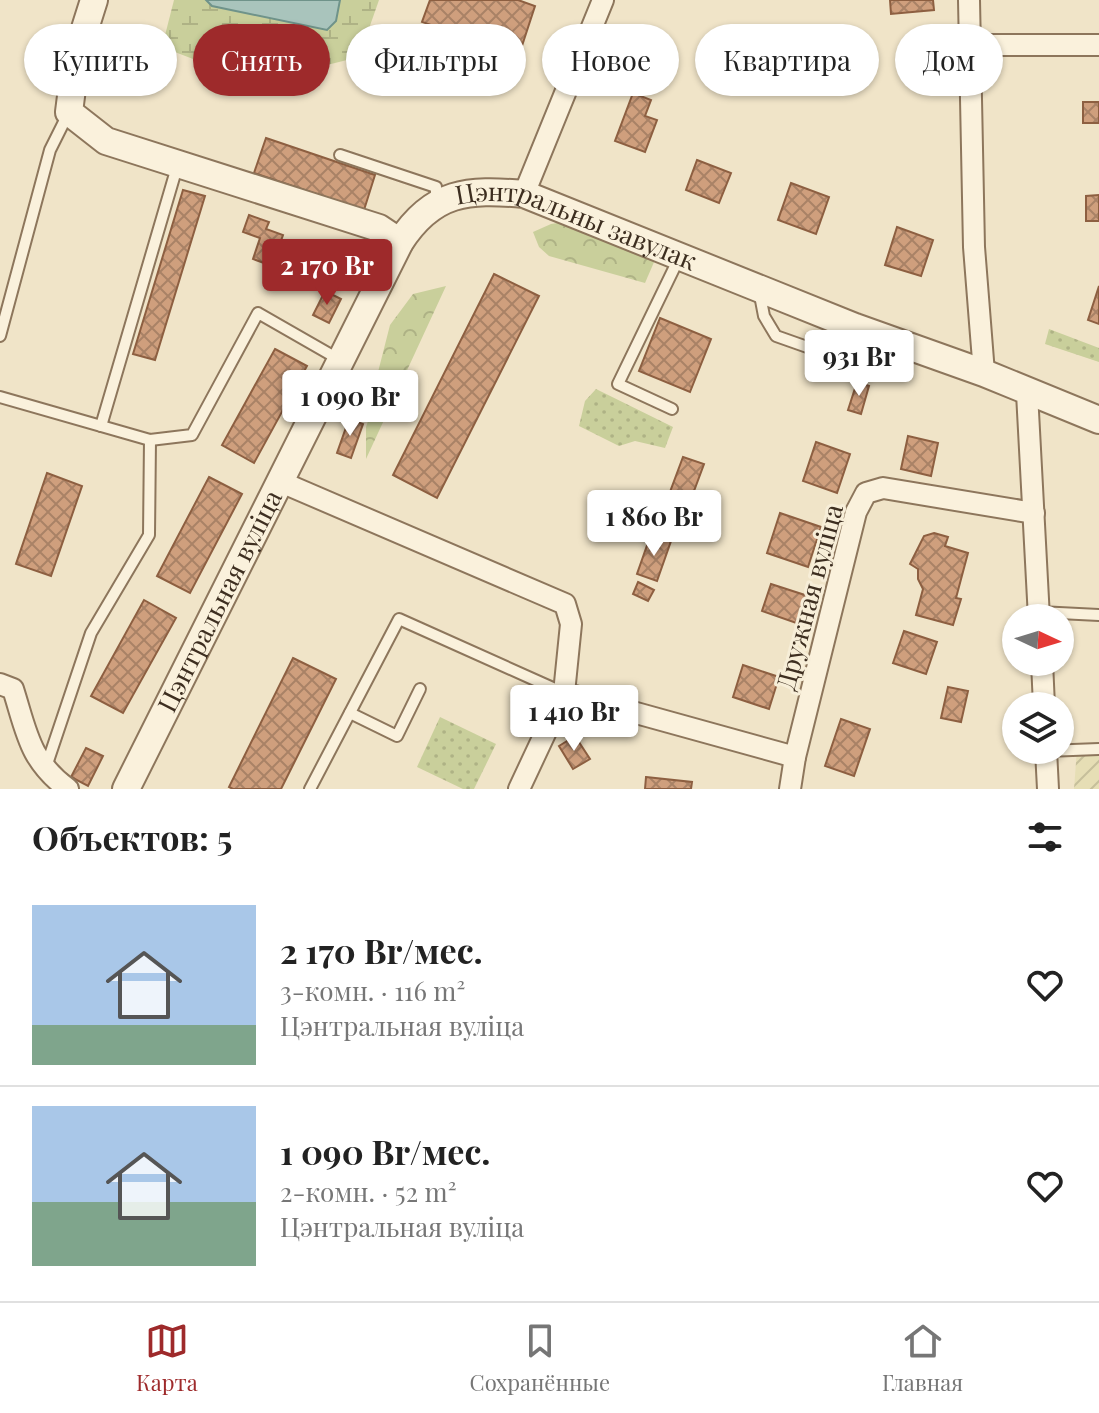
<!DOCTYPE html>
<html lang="ru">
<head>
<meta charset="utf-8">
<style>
	body { margin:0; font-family:"Playfair Display",serif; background:#f6f6f6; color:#222; height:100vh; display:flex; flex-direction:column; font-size:30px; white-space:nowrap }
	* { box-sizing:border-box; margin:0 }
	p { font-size:26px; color:#767676 }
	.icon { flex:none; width:44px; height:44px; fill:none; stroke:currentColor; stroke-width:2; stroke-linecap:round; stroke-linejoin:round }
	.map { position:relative; height:789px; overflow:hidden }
	.side { display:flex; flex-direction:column; background:#fff; flex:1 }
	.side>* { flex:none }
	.guide { position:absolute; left:24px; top:24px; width:1052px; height:72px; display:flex; gap:16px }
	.needle { width:52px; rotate:94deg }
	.fabs { position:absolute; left:1002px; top:604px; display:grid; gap:16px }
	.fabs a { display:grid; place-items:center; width:72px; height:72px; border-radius:50%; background:#fff; box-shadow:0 2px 6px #0004; font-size:40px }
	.price { position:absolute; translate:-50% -68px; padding:0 18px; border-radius:8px; background:#fff; color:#222; font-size:26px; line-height:52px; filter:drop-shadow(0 2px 4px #0008) }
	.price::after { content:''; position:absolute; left:50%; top:48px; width:24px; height:18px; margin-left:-12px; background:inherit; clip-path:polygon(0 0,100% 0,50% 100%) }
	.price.on { background:#9e2a2b; color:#fff }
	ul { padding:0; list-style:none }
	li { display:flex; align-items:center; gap:24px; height:200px; padding:0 32px }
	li+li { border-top:2px solid #e0e0e0 }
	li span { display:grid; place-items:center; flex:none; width:224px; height:160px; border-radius:0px; color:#555 }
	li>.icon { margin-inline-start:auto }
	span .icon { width:96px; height:96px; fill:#fffc; stroke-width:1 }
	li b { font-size:34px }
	h2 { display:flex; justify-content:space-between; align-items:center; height:96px; padding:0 32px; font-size:34px }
	.pill { padding:0 28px; border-radius:36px; background:#fff; box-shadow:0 2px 6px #0004; font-size:28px; line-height:72px }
	.pill.on { background:#9e2a2b; color:#fff }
	.menu { display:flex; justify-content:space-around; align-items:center; height:112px; border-top:2px solid #e0e0e0; background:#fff; font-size:22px; color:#767676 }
	.menu a { display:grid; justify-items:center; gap:4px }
	.menu .on { color:#9e2a2b }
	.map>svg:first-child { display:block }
	.farmland { fill:url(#farmland-furrows) }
	.grass { fill:url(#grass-dots) }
	.forest { fill:url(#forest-crowns) }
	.wetland { fill:url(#wetland-marsh) }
	.water { fill:#a9c4bc; stroke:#6f938a; stroke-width:2 }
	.building { fill:url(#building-cross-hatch); stroke:#8d5f41; stroke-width:2 }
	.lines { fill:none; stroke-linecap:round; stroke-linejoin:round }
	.service-casing { stroke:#8d765c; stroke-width:14 }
	.minor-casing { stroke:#8d765c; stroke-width:24 }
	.tertiary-casing { stroke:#8d765c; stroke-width:30 }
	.service { stroke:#faf1dc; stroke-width:10 }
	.minor { stroke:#faf1dc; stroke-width:20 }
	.tertiary { stroke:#faf1dc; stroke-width:26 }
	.labels { text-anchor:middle; stroke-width:6; stroke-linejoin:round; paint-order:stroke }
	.street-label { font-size:26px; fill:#3d2e20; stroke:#f7eed8 }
</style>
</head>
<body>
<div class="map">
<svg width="1099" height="789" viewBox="0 0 1099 789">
	<defs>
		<pattern id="farmland-furrows" width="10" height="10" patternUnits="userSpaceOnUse" patternTransform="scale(2)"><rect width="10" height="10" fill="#e6deb5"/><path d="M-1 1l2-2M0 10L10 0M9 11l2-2" fill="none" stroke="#c6bf9b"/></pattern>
		<pattern id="grass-dots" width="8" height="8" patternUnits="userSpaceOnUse" patternTransform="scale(2)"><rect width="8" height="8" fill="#c9cf9b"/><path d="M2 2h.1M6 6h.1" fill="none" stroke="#aeb285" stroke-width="1.8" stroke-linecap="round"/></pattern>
		<pattern id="forest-crowns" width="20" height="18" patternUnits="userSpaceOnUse" patternTransform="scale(2)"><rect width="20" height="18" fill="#c9cf9b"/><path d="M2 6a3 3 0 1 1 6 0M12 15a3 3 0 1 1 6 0" fill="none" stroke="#aeb285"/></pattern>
		<pattern id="wetland-marsh" width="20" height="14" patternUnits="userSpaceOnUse" patternTransform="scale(2)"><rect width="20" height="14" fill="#c9cf9b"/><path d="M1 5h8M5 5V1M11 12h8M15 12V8" fill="none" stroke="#aeb285"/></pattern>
		<pattern id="building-cross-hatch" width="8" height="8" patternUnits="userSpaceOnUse" patternTransform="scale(2)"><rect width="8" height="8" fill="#cf9f7d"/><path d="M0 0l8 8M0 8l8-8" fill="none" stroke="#a98266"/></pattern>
	</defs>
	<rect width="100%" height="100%" fill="#f0e4c8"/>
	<polygon class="farmland" points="1077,749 1099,749 1099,789 1074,789"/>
	<g class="grass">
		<polygon points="1049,329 1099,348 1099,362 1045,344"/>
		<polygon points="596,389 673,427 665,448 635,441 619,446 579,426 585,401"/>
		<polygon points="440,717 496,744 474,789 463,789 417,767"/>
	</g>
	<g class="forest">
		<polygon points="588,218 661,246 645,283 549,256 539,247 533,232 551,224"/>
		<polygon points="446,286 366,459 366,427 382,380 377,376 390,325 413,294"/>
	</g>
	<polygon class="wetland" points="174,0 379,0 359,57 255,83 162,47"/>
	<polygon class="water" points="206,0 340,0 336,21 327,30 212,6"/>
	<g class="building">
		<polygon points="430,0 518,0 535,6 519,55 422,22"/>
		<polygon points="890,0 933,0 934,10 891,14"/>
		<polygon points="633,93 651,100 645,116 657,120 645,152 615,141"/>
		<rect x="1083" y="102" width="16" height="21"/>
		<polygon points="266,138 375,175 364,210 254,173"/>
		<polygon points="697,160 731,173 719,203 686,190"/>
		<polygon points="791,183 829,197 816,234 778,220"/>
		<polygon points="183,190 205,196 155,360 133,354"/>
		<polygon points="1099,195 1099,221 1086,221 1086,196"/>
		<polygon points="249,215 269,222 266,229 283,235 272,266 253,259 260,238 243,232"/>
		<polygon points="897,227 933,240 921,276 885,265"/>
		<polygon points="494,274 539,296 437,498 393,475"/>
		<polygon points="1099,286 1099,324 1088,320"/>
		<polygon points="325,291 341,299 329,323 313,315"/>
		<polygon points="660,318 711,339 690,392 639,371"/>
		<polygon points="275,349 307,366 254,463 222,445"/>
		<polygon points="363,375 375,379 367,403 355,399"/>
		<polygon points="857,382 869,386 861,414 848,410"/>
		<polygon points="349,419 363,424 351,458 337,453"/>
		<polygon points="908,436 938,443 931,476 901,469"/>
		<polygon points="816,442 850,454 837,493 803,481"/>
		<polygon points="683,457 704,464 691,499 670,492"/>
		<polygon points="47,473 82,486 51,576 16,564"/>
		<polygon points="209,477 242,494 190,593 157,576"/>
		<polygon points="780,513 821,527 808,567 767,553"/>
		<polygon points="934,533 948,537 945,546 968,553 956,598 961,599 953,625 916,615 923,589 918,579 918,569 910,564 924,536"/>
		<polygon points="651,534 671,541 657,581 637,574"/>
		<polygon points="638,582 654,590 648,601 633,594"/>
		<polygon points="771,584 811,597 802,625 762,611"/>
		<polygon points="144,600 176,618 123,713 91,696"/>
		<polygon points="904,631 937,642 926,674 893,663"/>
		<polygon points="293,658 336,679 281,789 233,789 229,787"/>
		<polygon points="743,665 779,677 769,709 733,697"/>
		<polygon points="948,687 968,691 961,722 941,718"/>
		<polygon points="841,719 870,729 854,776 825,766"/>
		<polygon points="575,736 590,759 573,769 559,746"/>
		<polygon points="86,748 103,756 88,786 71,777"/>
		<polygon points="646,777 692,782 691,789 645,789"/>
	</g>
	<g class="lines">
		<g class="service-casing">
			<g id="service">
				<polyline points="340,155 436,187 436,200"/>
				<polyline points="759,290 764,316 776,336 810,348 830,347 854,328"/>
				<polyline points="0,336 50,150 68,114"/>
				<polyline points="0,397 150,440 192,435 258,313 340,360"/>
				<polyline points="672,409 618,384 680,256"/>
				<polyline points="101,426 177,167"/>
				<polyline points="1039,612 1099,615"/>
				<polyline points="350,713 397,736 420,689"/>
				<polyline points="1046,751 1099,749"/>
				<polyline points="46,767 91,633 149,535 150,440"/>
				<polyline points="310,789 399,619 564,693"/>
			</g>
		</g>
		<g class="minor-casing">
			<g id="minor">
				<polyline points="969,0 974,247 984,373"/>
				<polyline points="971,45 1099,45"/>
				<polyline points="524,194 603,0"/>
				<polyline points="1027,393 1039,618"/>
				<polyline points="281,482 565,604 571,624 564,693"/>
				<polyline points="1042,662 1044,706"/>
				<path d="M 0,684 L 13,689 C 27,733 29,760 68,789"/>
				<polyline points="1046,750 1048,789"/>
				<polyline points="519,789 564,693 795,757"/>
				<polyline points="790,789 795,757 856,512 866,493 883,488 1034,513"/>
			</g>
		</g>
		<g class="tertiary-casing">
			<g id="tertiary">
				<polyline points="94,0 76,57 69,112 106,141 379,228 400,242"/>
				<path id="s1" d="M 126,789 L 400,242 C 433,191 468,189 524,194 L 855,327 L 984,373 L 1099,420"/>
			</g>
		</g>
		<use href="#service" class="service"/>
		<use href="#minor" class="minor"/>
		<use href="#tertiary" class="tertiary"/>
	</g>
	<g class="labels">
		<g class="street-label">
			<text dy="9" stroke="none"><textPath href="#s1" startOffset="812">Цэнтральны завулак</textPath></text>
			<text transform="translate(810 597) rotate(-75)" y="9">Дружная вуліца</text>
			<text dy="9" stroke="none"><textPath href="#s1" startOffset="210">Цэнтральная вуліца</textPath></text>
		</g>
	</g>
</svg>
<div class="fabs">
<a><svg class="needle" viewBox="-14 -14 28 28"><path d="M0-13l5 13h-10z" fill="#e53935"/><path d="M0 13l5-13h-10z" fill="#767676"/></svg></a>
<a><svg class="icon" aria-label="layers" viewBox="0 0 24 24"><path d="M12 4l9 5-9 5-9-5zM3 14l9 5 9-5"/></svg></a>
</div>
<b class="price on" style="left:327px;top:307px">2 170 Br</b>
<b class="price" style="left:859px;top:398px">931 Br</b>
<b class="price" style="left:350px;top:438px">1 090 Br</b>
<b class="price" style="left:654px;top:558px">1 860 Br</b>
<b class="price" style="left:574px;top:753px">1 410 Br</b>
<div class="guide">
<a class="pill">Купить</a>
<a class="pill on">Снять</a>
<a class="pill">Фильтры</a>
<a class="pill">Новое</a>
<a class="pill">Квартира</a>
<a class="pill">Дом</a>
</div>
</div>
<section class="side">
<h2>Объектов: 5<svg class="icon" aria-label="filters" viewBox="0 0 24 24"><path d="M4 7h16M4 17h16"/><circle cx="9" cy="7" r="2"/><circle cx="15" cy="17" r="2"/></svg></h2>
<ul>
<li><span style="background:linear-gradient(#a9c7e8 75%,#7fa58c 0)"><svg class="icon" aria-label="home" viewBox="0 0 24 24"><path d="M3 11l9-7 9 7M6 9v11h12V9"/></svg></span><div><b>2 170 Br/мес.</b><p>3-комн. · 116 m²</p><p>Цэнтральная вуліца</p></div><svg class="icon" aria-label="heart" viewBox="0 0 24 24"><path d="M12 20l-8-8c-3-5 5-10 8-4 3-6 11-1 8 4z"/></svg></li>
<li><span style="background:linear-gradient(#a9c7e8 60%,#7fa58c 0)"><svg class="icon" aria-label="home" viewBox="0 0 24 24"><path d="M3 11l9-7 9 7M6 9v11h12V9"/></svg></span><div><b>1 090 Br/мес.</b><p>2-комн. · 52 m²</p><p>Цэнтральная вуліца</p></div><svg class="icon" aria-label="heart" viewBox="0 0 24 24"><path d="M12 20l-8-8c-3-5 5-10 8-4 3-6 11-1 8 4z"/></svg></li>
</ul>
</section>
<nav class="menu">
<a class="on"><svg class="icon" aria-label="map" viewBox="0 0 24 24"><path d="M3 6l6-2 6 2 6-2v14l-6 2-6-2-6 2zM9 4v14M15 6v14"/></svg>Карта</a>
<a><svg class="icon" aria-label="saved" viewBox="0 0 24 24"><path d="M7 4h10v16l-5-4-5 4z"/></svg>Сохранённые</a>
<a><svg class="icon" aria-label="home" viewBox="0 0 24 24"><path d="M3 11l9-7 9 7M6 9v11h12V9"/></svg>Главная</a>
</nav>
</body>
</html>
